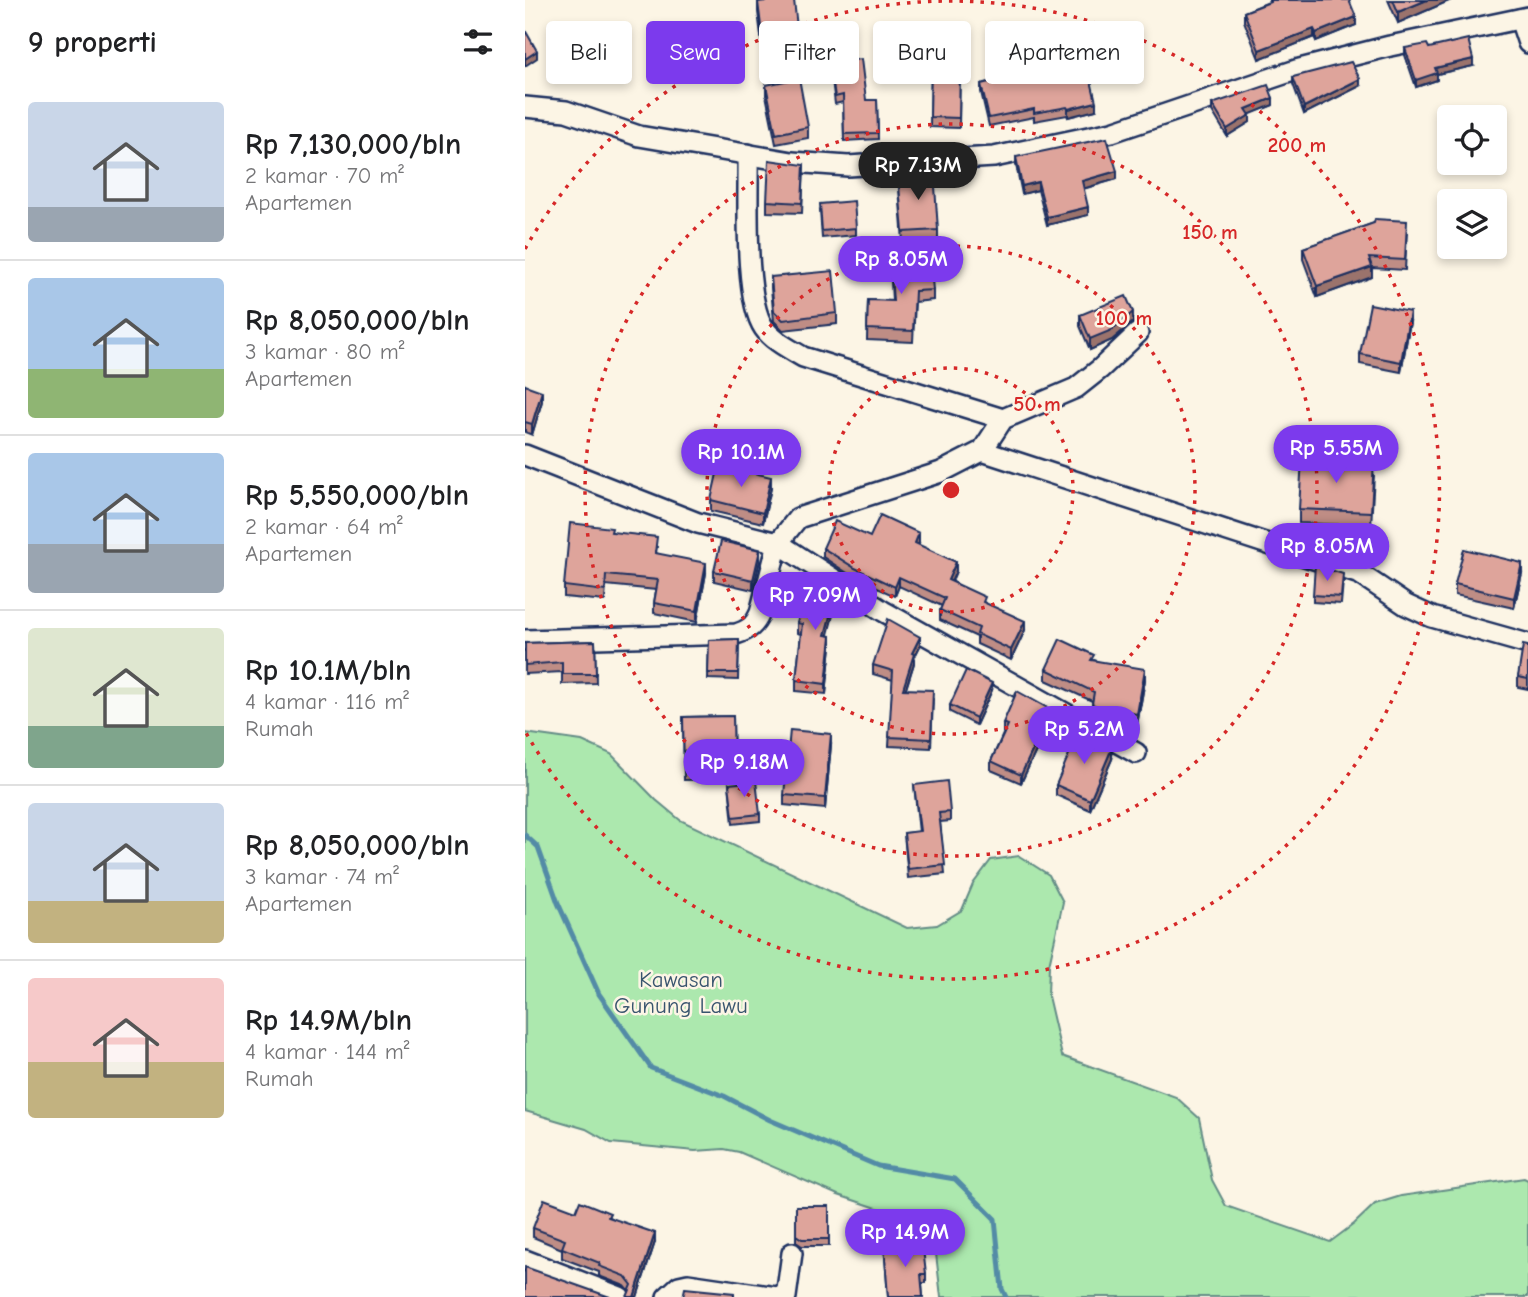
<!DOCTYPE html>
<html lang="id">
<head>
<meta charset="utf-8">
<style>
	body { margin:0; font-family:"Comic Neue",sans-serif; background:#f6f6f6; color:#202124; height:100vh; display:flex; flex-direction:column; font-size:26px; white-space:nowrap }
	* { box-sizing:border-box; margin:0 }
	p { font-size:23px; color:#757577 }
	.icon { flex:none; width:38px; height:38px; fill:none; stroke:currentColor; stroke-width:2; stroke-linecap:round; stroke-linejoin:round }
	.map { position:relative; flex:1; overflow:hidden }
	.drawer { display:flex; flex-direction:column; background:#fff; width:525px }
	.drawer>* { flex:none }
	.banner { position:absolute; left:21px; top:21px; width:665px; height:63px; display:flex; gap:14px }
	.buttons { position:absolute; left:912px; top:105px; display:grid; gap:14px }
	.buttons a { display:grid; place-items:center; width:70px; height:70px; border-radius:7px; background:#fff; box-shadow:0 4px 10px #0003; font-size:35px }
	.price { position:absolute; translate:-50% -60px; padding:0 16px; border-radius:24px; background:#7c3aed; color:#fff; font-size:23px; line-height:46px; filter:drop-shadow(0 2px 4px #0008) }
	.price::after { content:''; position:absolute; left:50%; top:42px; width:21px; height:16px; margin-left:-10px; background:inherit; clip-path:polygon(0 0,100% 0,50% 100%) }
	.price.selected { background:#222; color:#fff }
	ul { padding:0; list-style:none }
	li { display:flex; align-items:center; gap:21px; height:175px; padding:0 28px }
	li+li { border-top:2px solid #e0e0e0 }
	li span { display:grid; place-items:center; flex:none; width:196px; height:140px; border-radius:7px; color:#555 }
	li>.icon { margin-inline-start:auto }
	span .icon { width:84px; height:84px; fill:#fffc; stroke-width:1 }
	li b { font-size:30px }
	h2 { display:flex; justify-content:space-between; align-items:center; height:84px; padding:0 28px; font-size:30px }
	.pill { padding:0 24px; border-radius:7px; background:#fff; box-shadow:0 4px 10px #0003; font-size:24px; line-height:63px }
	.pill.selected { background:#7c3aed; color:#fff }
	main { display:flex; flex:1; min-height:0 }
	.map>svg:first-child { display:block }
	.green { fill:#ace8ae; stroke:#648c86; stroke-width:2 }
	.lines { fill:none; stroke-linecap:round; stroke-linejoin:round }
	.stream { stroke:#538ba6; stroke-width:5 }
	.street-casing { stroke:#1b2f5e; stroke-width:24 }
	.street { stroke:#fcf5e5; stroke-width:19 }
	.wall { fill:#bf8d85; stroke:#1b2f5e; stroke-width:2 }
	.shaded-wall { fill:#9b736c; stroke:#1b2f5e; stroke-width:2 }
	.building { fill:#dea49b; stroke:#1b2f5e; stroke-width:2 }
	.ring { fill:none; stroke:#d62828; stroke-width:3.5; stroke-dasharray:3.5 7 }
	.labels { text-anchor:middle; stroke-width:5; stroke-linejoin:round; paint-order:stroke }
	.park-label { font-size:23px; fill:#38546e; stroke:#fcf5e5 }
	.centre { fill:#d62828; stroke:#fcf5e5; stroke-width:3.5 }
	.ring-label { font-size:21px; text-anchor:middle; font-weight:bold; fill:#d62828; stroke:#fcf5e5; stroke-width:5; stroke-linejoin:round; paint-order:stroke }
</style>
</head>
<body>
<main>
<section class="drawer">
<h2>9 properti<svg class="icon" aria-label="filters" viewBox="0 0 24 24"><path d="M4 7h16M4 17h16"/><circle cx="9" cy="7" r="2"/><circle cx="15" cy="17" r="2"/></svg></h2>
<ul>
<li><span style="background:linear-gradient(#c9d6e8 75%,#9aa5b1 0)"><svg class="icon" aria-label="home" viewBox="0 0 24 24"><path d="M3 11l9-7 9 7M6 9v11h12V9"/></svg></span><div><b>Rp 7,130,000/bln</b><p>2 kamar · 70 m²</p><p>Apartemen</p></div></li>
<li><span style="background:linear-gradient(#a9c7e8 65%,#8fb573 0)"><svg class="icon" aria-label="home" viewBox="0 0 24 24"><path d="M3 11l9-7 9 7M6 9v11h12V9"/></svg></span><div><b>Rp 8,050,000/bln</b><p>3 kamar · 80 m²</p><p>Apartemen</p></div></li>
<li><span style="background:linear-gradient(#a9c7e8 65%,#9aa5b1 0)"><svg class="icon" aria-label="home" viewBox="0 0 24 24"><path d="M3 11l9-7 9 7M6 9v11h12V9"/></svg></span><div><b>Rp 5,550,000/bln</b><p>2 kamar · 64 m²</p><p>Apartemen</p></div></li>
<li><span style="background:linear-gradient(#dfe7d0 70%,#7fa58c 0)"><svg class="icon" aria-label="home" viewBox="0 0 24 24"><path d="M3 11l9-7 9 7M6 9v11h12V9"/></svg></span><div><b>Rp 10.1M/bln</b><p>4 kamar · 116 m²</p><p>Rumah</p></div></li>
<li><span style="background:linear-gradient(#c9d6e8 70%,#c2b280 0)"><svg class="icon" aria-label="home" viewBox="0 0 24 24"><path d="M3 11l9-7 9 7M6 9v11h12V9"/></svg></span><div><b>Rp 8,050,000/bln</b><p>3 kamar · 74 m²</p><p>Apartemen</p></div></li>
<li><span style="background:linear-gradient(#f6c9c9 60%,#c2b280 0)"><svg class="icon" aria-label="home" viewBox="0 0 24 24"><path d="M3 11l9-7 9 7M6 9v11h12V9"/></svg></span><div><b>Rp 14.9M/bln</b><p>4 kamar · 144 m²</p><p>Rumah</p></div></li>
</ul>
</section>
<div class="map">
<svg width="1003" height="1297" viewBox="0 0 1003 1297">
	<rect width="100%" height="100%" fill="#fcf5e5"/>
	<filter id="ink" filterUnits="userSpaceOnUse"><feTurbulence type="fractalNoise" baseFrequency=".0143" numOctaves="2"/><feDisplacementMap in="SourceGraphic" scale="14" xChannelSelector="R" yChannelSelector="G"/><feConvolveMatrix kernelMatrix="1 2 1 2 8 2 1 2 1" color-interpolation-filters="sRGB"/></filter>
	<g filter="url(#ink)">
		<polygon class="green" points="0,733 57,741 86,754 131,800 155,820 382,928 412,925 437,910 448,884 466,860 494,856 524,875 538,902 524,965 523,996 537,1056 651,1097 674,1118 687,1180 701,1206 805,1242 829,1224 850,1204 876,1196 999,1178 1003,1180 1003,1297 416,1297 410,1245 405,1232 394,1222 313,1195 214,1152 199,1149 170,1151 86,1143 61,1129 0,1111"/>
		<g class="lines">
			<g class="stream">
				<polyline points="0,835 13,847 33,903 74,994 126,1068 199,1096 245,1120 353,1166 430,1179 470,1219 477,1289 481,1297"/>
				<polyline points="828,1297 834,1297"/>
			</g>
			<g class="street-casing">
				<g id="street">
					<polyline points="995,19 1003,43"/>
					<polyline points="0,107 41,111 114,136 267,162 323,166 469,157 587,132 771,70 865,46 1003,17"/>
					<path d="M 223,154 C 224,194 218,298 239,328 C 248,341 265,349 278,357 L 478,419"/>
					<polyline points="457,451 835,574 881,605 907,617 1003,644"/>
					<polyline points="0,455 173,523 253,543 358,611 611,753"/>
					<path d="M 0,640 L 211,634 C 224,630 230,625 235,613 L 253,543 L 273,518 L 416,472 L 457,451 L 478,419 L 551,388 L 575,369 L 613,333"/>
					<polyline points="0,1260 95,1297"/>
					<polyline points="142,1297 154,1286 163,1284 252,1297"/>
					<polyline points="261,1297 267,1253"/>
				</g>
			</g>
			<use href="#street" class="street"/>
		</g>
		<g class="wall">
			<polygon points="744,0 824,0 831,25 791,41 789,37 734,59 719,21 719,12 744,2"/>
			<polygon points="863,0 926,0 873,23"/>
			<polygon points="233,2 274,46 274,56 239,60 233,12"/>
			<polygon points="880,48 904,48 948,66 912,74 912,80 891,87 880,55"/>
			<polygon points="479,49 496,59 526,72 571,110 543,117 542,115 509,121 509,117 464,126 456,92 456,84 483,78 479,57"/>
			<polygon points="305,63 341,100 352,100 353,139 319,141 318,102 310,104"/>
			<polygon points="406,65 435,65 434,128 405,127"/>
			<polygon points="768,77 835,86 779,114 768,84"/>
			<polygon points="241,85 283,127 283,138 251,144 241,95"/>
			<polygon points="687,104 748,105 724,114 725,122 702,136 687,111"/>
			<polygon points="491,157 592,179 558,189 563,215 522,225 513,190 497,194 491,165"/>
			<polygon points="279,165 277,213 242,212 242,201"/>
			<polygon points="373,174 413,230 413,240 378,242"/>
			<polygon points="295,210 331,228 331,235 297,238"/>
			<polygon points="849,223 882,231 880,270 847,268 847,277 792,297 778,259 778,248"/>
			<polygon points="365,261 408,290 408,300 390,302 388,342 342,340 343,300 367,301"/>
			<polygon points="246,277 312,313 312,324 258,330 249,321 246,288"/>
			<polygon points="555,315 608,322 587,340 565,350 555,326"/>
			<polygon points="885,322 876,372 835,364 835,354"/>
			<polygon points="0,385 17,401 7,435 0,432"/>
			<polygon points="849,475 846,526 774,523 774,509"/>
			<polygon points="246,488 238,523 186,511 186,500"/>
			<polygon points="87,532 132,547 131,553 181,573 172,622 129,613 129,603 131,590 81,585 80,601 39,597 39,586"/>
			<polygon points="345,537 394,543 393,545 431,571 427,581 460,603 500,630 486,660 452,644 452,637 415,620 415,610 417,606 374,586 370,596 330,578 298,557 298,548"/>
			<polygon points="235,560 228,590 189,581 189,571"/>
			<polygon points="997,573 989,608 930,595 930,584"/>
			<polygon points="818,581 816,604 788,602 788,595"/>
			<polygon points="313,596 302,635 306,646 301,694 271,691 271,680 276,634 272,633 272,623"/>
			<polygon points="214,639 213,680 183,679 184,640"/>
			<polygon points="70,641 71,683 37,684 37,672 0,674 0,643"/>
			<polygon points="395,646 389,658 389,663 381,689 408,699 406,748 364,746 368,680 348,674 348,665"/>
			<polygon points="1003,646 1003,689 993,687 993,677"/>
			<polygon points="569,660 620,680 612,725 573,718 567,714 567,701 521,680 521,669"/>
			<polygon points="467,690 451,725 425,712 425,705"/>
			<polygon points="208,716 209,779 159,780 158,717"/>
			<polygon points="526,719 496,783 466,770 466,761 479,732 478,732 478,723"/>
			<polygon points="306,745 300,809 259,805 259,795"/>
			<polygon points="587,759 565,810 531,795 531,785"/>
			<polygon points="204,784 235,814 235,821 208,824"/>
			<polygon points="389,785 425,812 425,821 415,822 420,874 383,878 379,833 394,832"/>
			<polygon points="271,1206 304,1206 304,1246 277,1246 271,1242"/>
			<polygon points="51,1211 85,1217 130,1242 112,1297 102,1297 105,1292 100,1286 74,1276 74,1272 37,1258 37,1249 8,1237 8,1228"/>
			<polygon points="359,1244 401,1274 401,1283 397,1283 398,1297 363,1297"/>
		</g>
		<g class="shaded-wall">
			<polygon points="902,0 926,0 873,23 873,12"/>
			<polygon points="831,17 831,25 791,41 791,33"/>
			<polygon points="789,29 789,37 734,59 734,50"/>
			<polygon points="12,51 12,58 0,66 0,59"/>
			<polygon points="948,59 948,66 912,74 912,80 891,87 891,80 910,68"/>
			<polygon points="835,79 835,86 779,114 779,107"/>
			<polygon points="748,98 748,105 721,116 721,109"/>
			<polygon points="571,102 571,110 543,117 543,109"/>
			<polygon points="725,115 725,122 702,136 702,129"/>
			<polygon points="592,171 592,179 557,189 557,181"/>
			<polygon points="513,182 513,190 497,194 497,186"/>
			<polygon points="563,207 563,215 522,225 522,217"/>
			<polygon points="847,267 847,277 792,297 792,286"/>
			<polygon points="608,312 608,322 587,340 565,350 565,339"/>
			<polygon points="885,312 885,322 876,372 876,362"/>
			<polygon points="17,391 17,401 7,435 7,424"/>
			<polygon points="246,477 246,488 238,523 238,513"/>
			<polygon points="394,533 394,543 390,552 390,543"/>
			<polygon points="235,550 235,560 228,590 228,580"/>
			<polygon points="431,562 431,571 423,589 423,580"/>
			<polygon points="181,563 181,573 172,622 172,611"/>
			<polygon points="997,563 997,573 989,608 989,598"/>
			<polygon points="374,577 374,586 370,596 370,587"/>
			<polygon points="313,586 313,596 300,646 300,635"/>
			<polygon points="500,621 500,630 486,660 486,650"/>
			<polygon points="306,636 306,646 301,694 301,684"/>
			<polygon points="395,637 395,646 389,658 389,663 378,697 378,689 387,653"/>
			<polygon points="620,669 620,680 612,725 612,714"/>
			<polygon points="467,683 467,690 451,725 451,718"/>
			<polygon points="526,710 526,719 496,783 496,775"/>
			<polygon points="306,734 306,745 300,809 300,798"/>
			<polygon points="587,748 587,759 565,810 565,800"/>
			<polygon points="130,1233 130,1242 112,1297 109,1297"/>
		</g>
		<g class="building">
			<polygon points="250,0 269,0 274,46 239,50 233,2"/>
			<polygon points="745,0 824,0 831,17 791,33 789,29 734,50 719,12 745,2"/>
			<polygon points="868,0 902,0 873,12"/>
			<polygon points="0,30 12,51 0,59"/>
			<polygon points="943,39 948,59 910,68 912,73 891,80 880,48 902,44 904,48"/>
			<polygon points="494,46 496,59 523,54 526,72 562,63 571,102 543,109 542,107 509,113 509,109 464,118 456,84 485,77 479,49"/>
			<polygon points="336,59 341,100 352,100 353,133 319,134 318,95 310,97 305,63"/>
			<polygon points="826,62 835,79 779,107 768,77"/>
			<polygon points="406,65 435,65 434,118 405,117"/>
			<polygon points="274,78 283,127 251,134 241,85"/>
			<polygon points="743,85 748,98 721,109 725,115 702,129 687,104"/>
			<polygon points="582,138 592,171 557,181 563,207 522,217 513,182 497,186 491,157"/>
			<polygon points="244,160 279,165 277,203 242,201"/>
			<polygon points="409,172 413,230 378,232 373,174"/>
			<polygon points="329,201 331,228 297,231 295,204"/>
			<polygon points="850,219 882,221 880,260 844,258 847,267 792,286 778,248 849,223"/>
			<polygon points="405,258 408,290 390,291 388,331 342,329 343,300 368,301 365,261"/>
			<polygon points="308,271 312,313 258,320 249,311 246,277"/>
			<polygon points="601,296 608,312 587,330 565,339 555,315"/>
			<polygon points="845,304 885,312 876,362 835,354"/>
			<polygon points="0,385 17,391 7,424 0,422"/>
			<polygon points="777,458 849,461 846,512 774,509"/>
			<polygon points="194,465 246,477 238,513 186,500"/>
			<polygon points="355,515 394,533 390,543 431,562 423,580 460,597 458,602 500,621 486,650 452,634 454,628 415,610 420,598 374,577 370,587 330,568 298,548 310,521 345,537"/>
			<polygon points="45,523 87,528 86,532 132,537 130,553 181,563 172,611 129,603 133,580 81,575 80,591 39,586"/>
			<polygon points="196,541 235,550 228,580 189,571"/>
			<polygon points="939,549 997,563 989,598 930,584"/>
			<polygon points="790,565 818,574 816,597 788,595"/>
			<polygon points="285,577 313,586 300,635 306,636 301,684 271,680 277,624 272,623"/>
			<polygon points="363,619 395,637 387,653 389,654 378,689 408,690 406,739 364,737 368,671 348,665"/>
			<polygon points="214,639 213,673 183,673 184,640"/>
			<polygon points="535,639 569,655 566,660 620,669 612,714 573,707 567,704 569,692 521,669"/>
			<polygon points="70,641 71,674 37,674 37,662 0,665 0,643"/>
			<polygon points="998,645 1003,646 1003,679 993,677"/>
			<polygon points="441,670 467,683 451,718 425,705"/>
			<polygon points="492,691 526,710 496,775 466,761 483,725 478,723"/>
			<polygon points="208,716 209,769 159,770 158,717"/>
			<polygon points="265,730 306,734 300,798 259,795"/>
			<polygon points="553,733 587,748 565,800 531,785"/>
			<polygon points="231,781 235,814 208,817 204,784"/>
			<polygon points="422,781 425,812 414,813 420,865 383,869 379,833 395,831 389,785"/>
			<polygon points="19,1199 51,1211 55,1201 85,1213 83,1217 130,1233 109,1297 102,1297 107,1285 100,1276 74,1266 75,1263 37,1248 40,1240 8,1228"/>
			<polygon points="271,1206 304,1206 304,1239 277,1239 271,1235"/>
			<polygon points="397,1240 401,1274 396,1274 398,1297 363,1297 359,1244"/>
			<polygon points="0,1267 85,1297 0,1297"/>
			<polygon points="160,1288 209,1293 209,1297 158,1297"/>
		</g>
	</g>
	<g class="ring">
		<circle cx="426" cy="490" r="122"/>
		<circle cx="426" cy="490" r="244"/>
		<circle cx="426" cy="490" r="366"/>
		<path d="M0 249A489 489 0 1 1 0 731"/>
	</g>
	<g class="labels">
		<g class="park-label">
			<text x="156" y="987">Kawasan<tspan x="156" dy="26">Gunung Lawu</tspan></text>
		</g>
	</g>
	<circle cx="426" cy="490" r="10" class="centre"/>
	<g class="ring-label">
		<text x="772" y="152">200 m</text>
		<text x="685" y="239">150 m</text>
		<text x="599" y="325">100 m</text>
		<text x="512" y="411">50 m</text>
	</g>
</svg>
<div class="buttons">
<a><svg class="icon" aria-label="locate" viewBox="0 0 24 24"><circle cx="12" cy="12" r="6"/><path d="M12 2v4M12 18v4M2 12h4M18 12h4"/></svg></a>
<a><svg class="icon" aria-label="layers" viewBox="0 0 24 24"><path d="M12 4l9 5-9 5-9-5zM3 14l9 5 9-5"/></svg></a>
</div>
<b class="price selected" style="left:393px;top:202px">Rp 7.13M</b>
<b class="price" style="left:376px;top:296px">Rp 8.05M</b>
<b class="price" style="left:811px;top:485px">Rp 5.55M</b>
<b class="price" style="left:216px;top:489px">Rp 10.1M</b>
<b class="price" style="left:802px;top:583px">Rp 8.05M</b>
<b class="price" style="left:290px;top:632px">Rp 7.09M</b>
<b class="price" style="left:559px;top:766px">Rp 5.2M</b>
<b class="price" style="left:219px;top:799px">Rp 9.18M</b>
<b class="price" style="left:380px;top:1269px">Rp 14.9M</b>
<div class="banner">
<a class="pill">Beli</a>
<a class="pill selected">Sewa</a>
<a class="pill">Filter</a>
<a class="pill">Baru</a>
<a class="pill">Apartemen</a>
</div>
</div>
</main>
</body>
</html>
